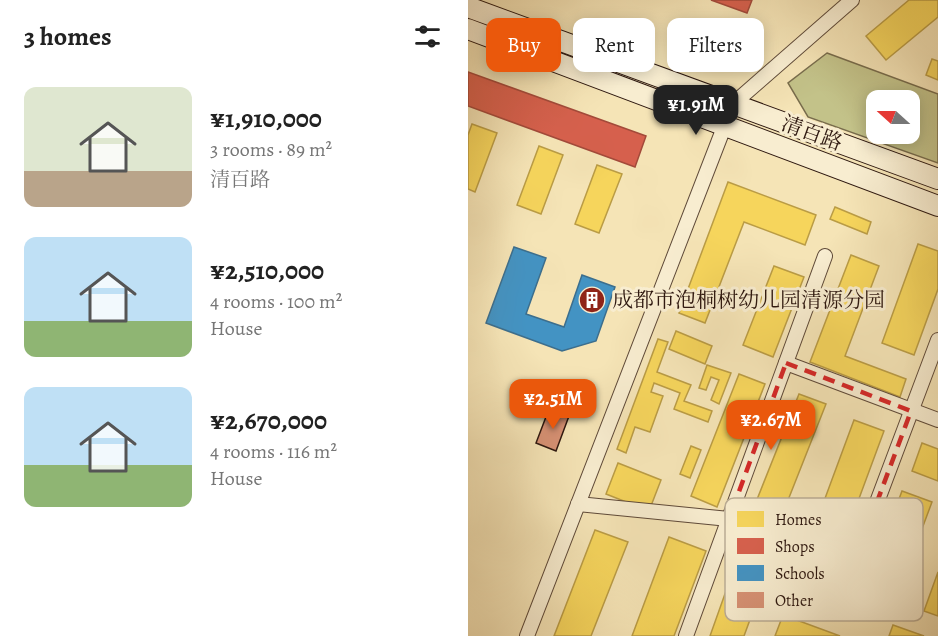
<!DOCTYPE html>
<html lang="en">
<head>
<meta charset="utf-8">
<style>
	body { margin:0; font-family:Alegreya,"Noto Serif SC",serif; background:#f6f6f6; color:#222; height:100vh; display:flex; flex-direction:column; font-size:22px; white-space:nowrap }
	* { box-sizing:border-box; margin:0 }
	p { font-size:20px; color:#767676 }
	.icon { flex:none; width:33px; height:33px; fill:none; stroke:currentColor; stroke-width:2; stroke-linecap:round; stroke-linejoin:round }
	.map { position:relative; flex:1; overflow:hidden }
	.sheet { display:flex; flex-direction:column; background:#fff; width:468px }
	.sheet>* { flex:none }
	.guide { position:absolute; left:18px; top:18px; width:362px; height:54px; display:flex; gap:12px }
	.needle { width:39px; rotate:291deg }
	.controls { position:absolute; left:398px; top:90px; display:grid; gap:12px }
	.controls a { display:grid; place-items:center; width:54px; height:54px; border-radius:12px; background:#fff; box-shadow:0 3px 15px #0003; font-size:30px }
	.price { position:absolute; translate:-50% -51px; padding:0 14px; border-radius:12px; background:#ea580c; color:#fff; font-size:20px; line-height:39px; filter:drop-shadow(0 2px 3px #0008) }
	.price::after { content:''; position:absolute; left:50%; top:36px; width:18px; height:14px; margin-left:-9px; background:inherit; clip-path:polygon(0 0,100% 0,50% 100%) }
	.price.current { background:#222; color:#fff }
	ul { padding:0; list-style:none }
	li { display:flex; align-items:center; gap:18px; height:150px; padding:0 24px }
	li span { display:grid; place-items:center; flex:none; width:168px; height:120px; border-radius:12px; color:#555 }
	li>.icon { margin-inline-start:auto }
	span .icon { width:72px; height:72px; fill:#fffc; stroke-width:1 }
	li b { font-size:26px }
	h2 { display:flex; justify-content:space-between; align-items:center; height:72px; padding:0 24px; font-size:26px }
	.chip { padding:0 21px; border-radius:12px; background:#fff; box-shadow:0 3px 15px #0003; font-size:21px; line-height:54px }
	.chip.current { background:#ea580c; color:#fff }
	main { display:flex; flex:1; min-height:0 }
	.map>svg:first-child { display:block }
	.green { fill:#c3c289; stroke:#786c4c; stroke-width:1.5; fill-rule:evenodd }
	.homes { fill:#f6d55c; stroke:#ba9c45; stroke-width:1.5 }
	.shops { fill:#d6604d; stroke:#a34a3a; stroke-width:1.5 }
	.schools { fill:#4393c3; stroke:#3c6e8d; stroke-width:1.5 }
	.building { fill:#d79174; stroke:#2d170f; stroke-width:1.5 }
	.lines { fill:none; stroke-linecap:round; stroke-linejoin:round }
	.street-casing { stroke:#5f4a39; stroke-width:16 }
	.secondary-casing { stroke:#2d170f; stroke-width:22 }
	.street { stroke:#f8edd0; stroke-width:14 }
	.secondary { stroke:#f8edd0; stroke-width:20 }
	.marked { fill:none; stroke:#d62828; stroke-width:4.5; stroke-dasharray:12 8; stroke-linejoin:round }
	.labels { text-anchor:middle; stroke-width:6; stroke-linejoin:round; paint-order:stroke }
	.street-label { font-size:21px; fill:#2d170f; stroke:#f8edd0 }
	.poi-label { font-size:21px; fill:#2d170f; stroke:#f8edd0; text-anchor:start }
	.key { fill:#f8edd0; stroke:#bbad96; stroke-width:1.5 }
	.key-label { font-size:16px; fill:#2d170f }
</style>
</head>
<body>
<main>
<section class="sheet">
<h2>3 homes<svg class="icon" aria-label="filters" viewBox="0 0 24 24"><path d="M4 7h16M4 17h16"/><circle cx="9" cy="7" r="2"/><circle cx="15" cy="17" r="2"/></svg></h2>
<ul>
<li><span style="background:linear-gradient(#dfe7d0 70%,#b9a48a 0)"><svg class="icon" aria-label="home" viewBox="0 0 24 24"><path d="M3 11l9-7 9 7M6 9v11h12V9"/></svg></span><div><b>¥1,910,000</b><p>3 rooms · 89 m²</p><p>清百路</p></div></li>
<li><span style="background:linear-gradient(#bfe0f5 70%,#8fb573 0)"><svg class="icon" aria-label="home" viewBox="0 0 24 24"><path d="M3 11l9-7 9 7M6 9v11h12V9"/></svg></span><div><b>¥2,510,000</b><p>4 rooms · 100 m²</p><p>House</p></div></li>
<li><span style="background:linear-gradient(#bfe0f5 65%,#8fb573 0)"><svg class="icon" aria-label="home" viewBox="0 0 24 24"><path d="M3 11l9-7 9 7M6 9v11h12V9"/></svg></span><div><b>¥2,670,000</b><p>4 rooms · 116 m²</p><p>House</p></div></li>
</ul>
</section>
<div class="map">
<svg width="470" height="636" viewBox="0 0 470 636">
	<rect width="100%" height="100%" fill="#f5e4b6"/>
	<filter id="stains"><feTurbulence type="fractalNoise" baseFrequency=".00333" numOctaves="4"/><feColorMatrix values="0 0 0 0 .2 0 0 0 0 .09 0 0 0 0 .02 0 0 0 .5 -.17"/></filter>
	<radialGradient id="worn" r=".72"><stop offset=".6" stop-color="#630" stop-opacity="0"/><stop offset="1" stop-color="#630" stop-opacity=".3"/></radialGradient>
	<path class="green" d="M 359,53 L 470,94 L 470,163 L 340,117 L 320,83 ZM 408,100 L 441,100 L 441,134 L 408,134 Z"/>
	<g class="homes">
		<polygon points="441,0 470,0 470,17 418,60 398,36"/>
		<polygon points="464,59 470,61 470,80 458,75"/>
		<polygon points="4,124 29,133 7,192 0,189 0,135"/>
		<polygon points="71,146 95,155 73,214 49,205"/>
		<polygon points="129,165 154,174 131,233 107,224"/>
		<polygon points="260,182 348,215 337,245 276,222 237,323 211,313"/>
		<polygon points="367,207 403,222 399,234 362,219"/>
		<polygon points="450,244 470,251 470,289 446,355 414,343"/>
		<polygon points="383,255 411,266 377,356 438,379 432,397 342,362"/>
		<polygon points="306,266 336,277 305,357 275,345"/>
		<polygon points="208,331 244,346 237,364 201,349"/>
		<polygon points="190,339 200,342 189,372 223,385 216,401 244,411 240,422 206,409 212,393 186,383 183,392 195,396 182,432 167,427 158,453 149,449"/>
		<polygon points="239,365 263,373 251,404 243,400 251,380 243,377 238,390 231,388"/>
		<polygon points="271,374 297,384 249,507 223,496"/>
		<polygon points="331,394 358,404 311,523 284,512"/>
		<polygon points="386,420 416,431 379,531 349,520"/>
		<polygon points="454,443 470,449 470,481 444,471"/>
		<polygon points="223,446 233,450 222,478 212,474"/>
		<polygon points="150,463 193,480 181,511 138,494"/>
		<polygon points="434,491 464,502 424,609 394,598"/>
		<polygon points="127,530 160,542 123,636 86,636"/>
		<polygon points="201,537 238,551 206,636 164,636"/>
		<polygon points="274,546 305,557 276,636 242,636"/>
		<polygon points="470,572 470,616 456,611"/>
		<polygon points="315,615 372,636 307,636"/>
		<polygon points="425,625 456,636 421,636"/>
	</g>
	<g class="shops">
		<polygon points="243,0 284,0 279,13"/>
		<polygon points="0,72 178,136 167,167 0,106"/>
	</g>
	<polygon class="schools" points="46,247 78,258 58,314 96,327 114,275 147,287 128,341 94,351 18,323"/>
	<polygon class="building" points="81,409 101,416 88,451 68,443"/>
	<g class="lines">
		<g class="street-casing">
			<g id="street">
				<polyline points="318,363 470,420"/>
				<polyline points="110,504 261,519 348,549 376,548 397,534 470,340"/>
				<polyline points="59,636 265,104 384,0"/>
				<polyline points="218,636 357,256"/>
			</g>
		</g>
		<g class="secondary-casing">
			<g id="secondary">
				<polyline points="0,7 470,179"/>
				<polyline points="0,29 470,206"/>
			</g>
		</g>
		<use href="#street" class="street"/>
		<use href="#secondary" class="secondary"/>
	</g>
	<path class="marked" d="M 318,363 L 443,411 L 397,534 L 376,548 L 348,549 L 261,519 Z"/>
	<defs>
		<g id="building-disc" transform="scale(1.35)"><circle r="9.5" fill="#8f2418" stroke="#f8edd0"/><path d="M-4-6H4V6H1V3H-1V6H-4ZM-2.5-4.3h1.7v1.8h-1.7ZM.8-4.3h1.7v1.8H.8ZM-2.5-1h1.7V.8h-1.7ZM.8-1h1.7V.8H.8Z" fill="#fff"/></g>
	</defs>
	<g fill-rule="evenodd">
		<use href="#building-disc" x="124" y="300"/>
	</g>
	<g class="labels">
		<g class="street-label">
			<text transform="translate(344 133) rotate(20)" y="7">清百路</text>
		</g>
		<g class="poi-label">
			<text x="144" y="307">成都市泡桐树幼儿园清源分园</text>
		</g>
	</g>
	<rect x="257" y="498" width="198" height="123" rx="9" class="key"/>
	<rect x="269" y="511" width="27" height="16" fill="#f6d55c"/>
	<rect x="269" y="538" width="27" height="16" fill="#d6604d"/>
	<rect x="269" y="565" width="27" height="16" fill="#4393c3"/>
	<rect x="269" y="592" width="27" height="16" fill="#d79174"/>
	<g class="key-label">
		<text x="307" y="525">Homes</text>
		<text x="307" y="552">Shops</text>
		<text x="307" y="579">Schools</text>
		<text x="307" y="606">Other</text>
	</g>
	<rect width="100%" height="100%" filter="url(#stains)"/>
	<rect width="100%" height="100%" fill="url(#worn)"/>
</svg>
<div class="controls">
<a><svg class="needle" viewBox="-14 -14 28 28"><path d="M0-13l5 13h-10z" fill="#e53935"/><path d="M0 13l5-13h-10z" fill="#767676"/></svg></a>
</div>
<b class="price current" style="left:228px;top:136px">¥1.91M</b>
<b class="price" style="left:85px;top:430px">¥2.51M</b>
<b class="price" style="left:303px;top:451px">¥2.67M</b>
<div class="guide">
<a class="chip current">Buy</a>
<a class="chip">Rent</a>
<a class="chip">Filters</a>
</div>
</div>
</main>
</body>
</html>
